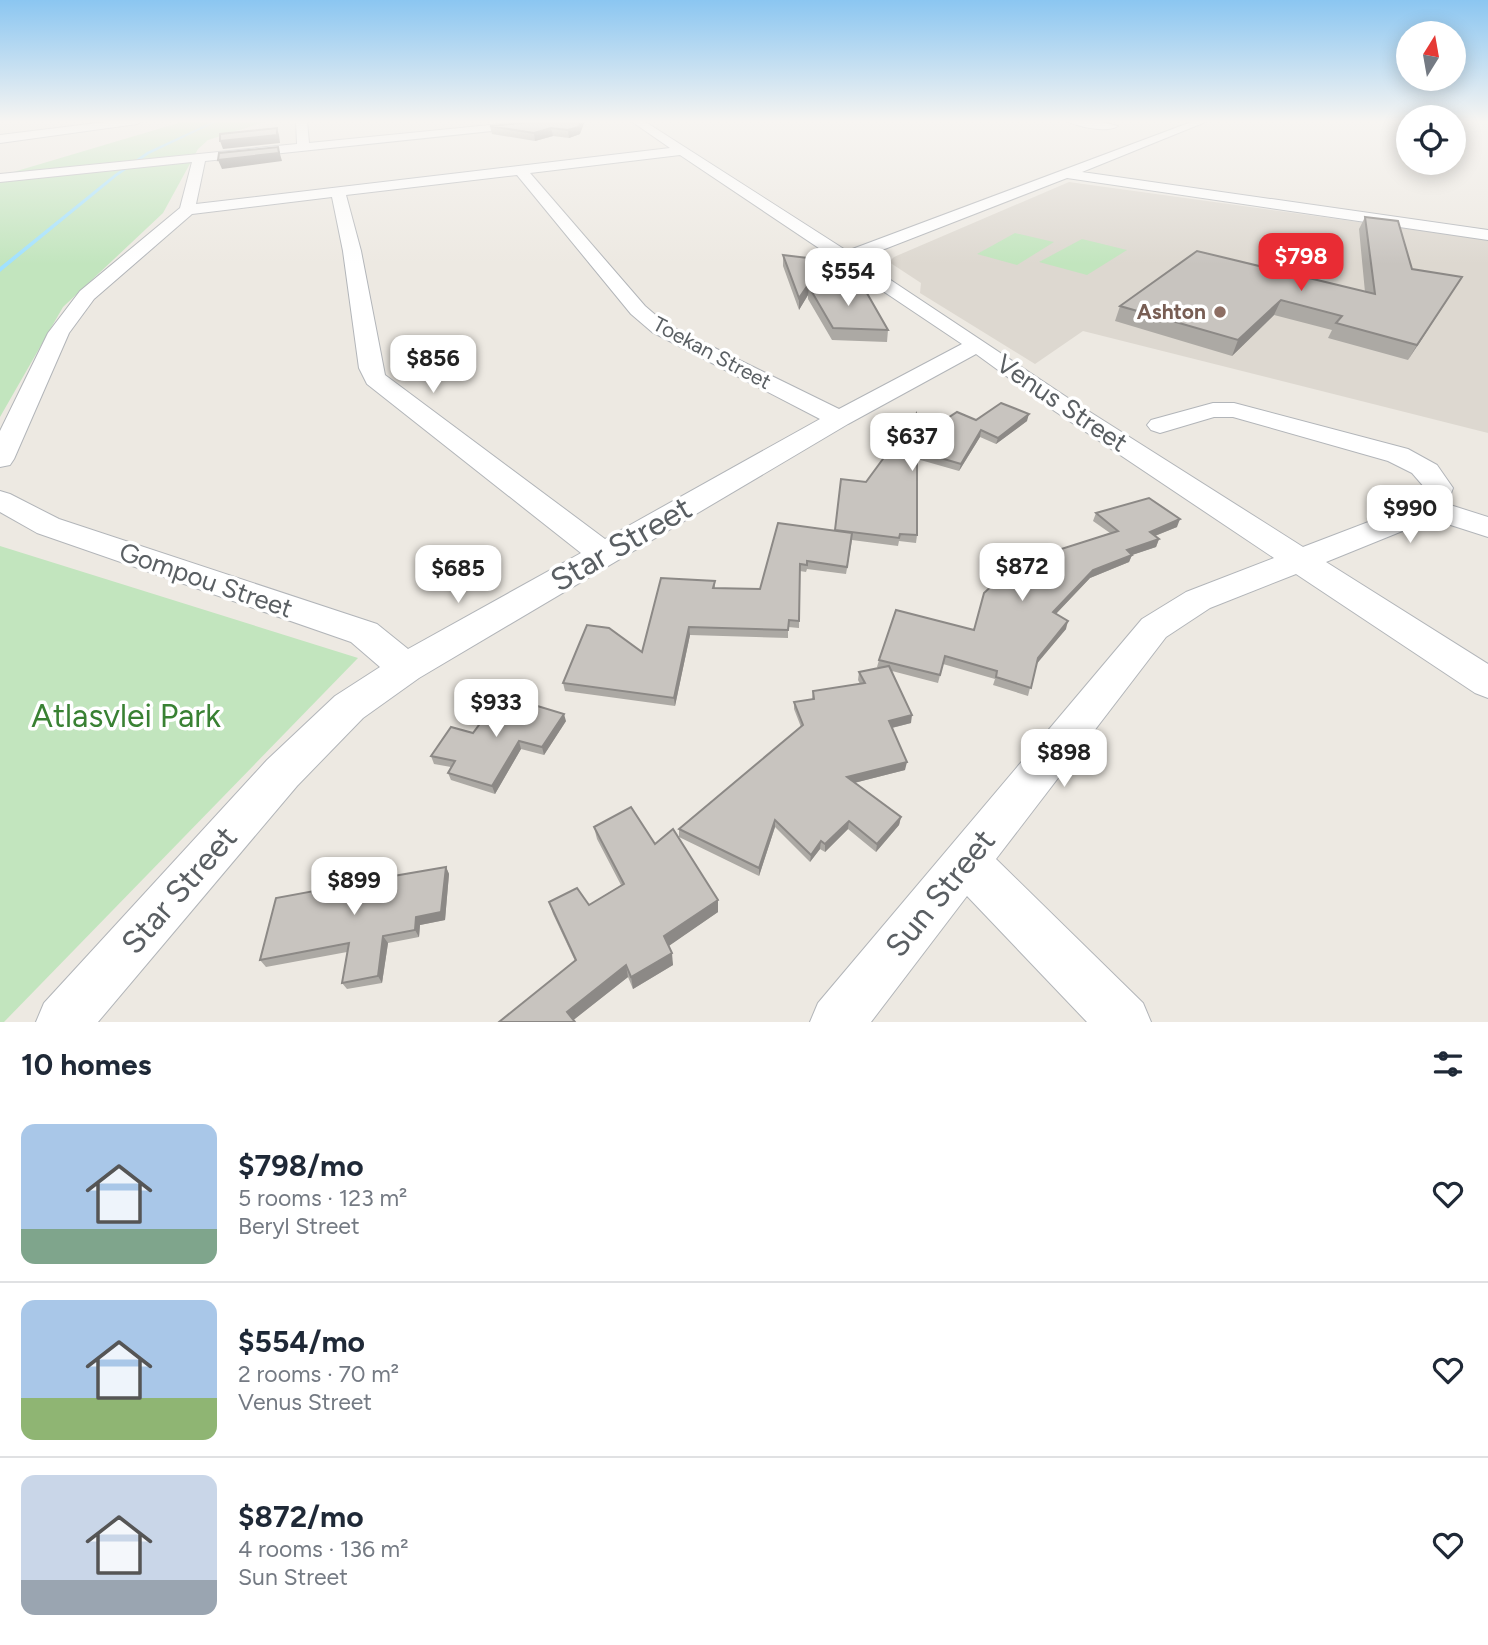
<!DOCTYPE html>
<html lang="en">
<head>
<meta charset="utf-8">
<style>
	body { margin:0; font-family:Figtree,sans-serif; background:#f6f6f7; color:#1f2937; height:100vh; display:flex; flex-direction:column; font-size:26px; white-space:nowrap }
	* { box-sizing:border-box; margin:0 }
	p { font-size:23px; color:#747a83 }
	.icon { flex:none; width:38px; height:38px; fill:none; stroke:currentColor; stroke-width:2; stroke-linecap:round; stroke-linejoin:round }
	.map { position:relative; height:1022px; overflow:hidden }
	.drawer { display:flex; flex-direction:column; background:#fff; flex:1 }
	.drawer>* { flex:none }
	.needle { width:46px; rotate:11deg }
	.fabs { position:absolute; left:1396px; top:21px; display:grid; gap:14px }
	.fabs a { display:grid; place-items:center; width:70px; height:70px; border-radius:50%; background:#fff; box-shadow:0 4px 18px #0003; font-size:35px }
	.price { position:absolute; translate:-50% -60px; padding:0 16px; border-radius:14px; background:#fff; color:#222; font-size:23px; line-height:46px; filter:drop-shadow(0 2px 4px #0008) }
	.price::after { content:''; position:absolute; left:50%; top:42px; width:21px; height:16px; margin-left:-10px; background:inherit; clip-path:polygon(0 0,100% 0,50% 100%) }
	.price.current { background:#e92c34; color:#fff }
	ul { padding:0; list-style:none }
	li { display:flex; align-items:center; gap:21px; height:175px; padding:0 21px }
	li+li { border-top:2px solid #e0e1e3 }
	li span { display:grid; place-items:center; flex:none; width:196px; height:140px; border-radius:14px; color:#555 }
	li>.icon { margin-inline-start:auto }
	span .icon { width:84px; height:84px; fill:#fffc; stroke-width:1 }
	li b { font-size:30px }
	h2 { display:flex; justify-content:space-between; align-items:center; height:84px; padding:0 21px; font-size:30px }
	.map>svg:first-child { display:block }
	.education { fill:#ddd8d0 }
	.green { fill:#c2e5be }
	.lines { fill:none; stroke-linecap:round; stroke-linejoin:round }
	.stream { fill:#a0e1ff; fill-rule:evenodd }
	.minor-casing { stroke:#b2b5b9; stroke-width:2 }
	.minor { fill:#fff; fill-rule:evenodd }
	.wall { fill:#aca9a4 }
	.shaded-wall { fill:#8c8986 }
	.building { fill:#c8c4bf; stroke:#8c8986; stroke-width:2 }
	.education-dot { fill:#8d6e63; stroke:#fff; stroke-width:2.5 }
	.labels { text-anchor:middle; stroke-width:7; stroke-linejoin:round; paint-order:stroke }
	.far-education-label { font-size:21px; font-weight:bold; fill:#785e54; stroke:#fff; text-anchor:end }
	.far-street-label { font-size:21px; fill:#5a5f63; stroke:#fff }
	.street-label { font-size:26px; fill:#5a5f63; stroke:#fff }
	.near-street-label { font-size:32px; fill:#5a5f63; stroke:#fff }
	.near-park-label { font-size:32px; fill:#398133; stroke:#fff }
</style>
</head>
<body>
<div class="map">
<svg width="1488" height="1022" viewBox="0 0 1488 1022">
	<rect width="100%" height="100%" fill="#ede9e2"/>
	<polygon class="education" points="1069,182 1488,240 1488,433 1083,331 1035,364 920,293 921,283 889,262 894,257"/>
	<g class="green">
		<polygon points="185,121 268,121 208,140 198,149 163,213 63,307 0,417 0,176"/>
		<polygon points="1015,233 1054,242 1017,265 977,254"/>
		<polygon points="1082,239 1127,250 1087,275 1039,262"/>
		<polygon points="0,546 358,658 4,1022 0,1022"/>
	</g>
	<g class="lines">
		<polygon class="stream" points="214,121 218,121 149,154 117,176 0,272 0,267 115,174 147,152"/>
		<g class="minor-casing">
			<g id="minor">
				<polygon points="114,121 143,121 137,124 0,143 0,135"/>
				<path d="M 296,121 L 307,121 L 309,143 L 529,121 L 565,121 L 559,124 L 205,161 L 196,204 L 670,148 L 631,121 L 644,121 L 847,251 L 1194,121 L 1208,121 L 1082,172 L 1488,230 L 1488,240 L 1067,178 L 859,259 L 1071,400 L 1303,547 L 1418,503 L 1425,488 L 1412,473 L 1388,461 L 1233,417 L 1214,417 L 1160,433 L 1151,430 L 1147,425 L 1151,420 L 1213,403 L 1234,403 L 1408,449 L 1437,465 L 1453,488 L 1447,504 L 1488,517 L 1488,537 L 1432,519 L 1326,562 L 1488,664 L 1488,698 L 1475,693 L 1296,574 L 1210,608 L 1166,637 L 996,859 L 1143,1003 L 1151,1022 L 1087,1022 L 967,896 L 871,1022 L 810,1022 L 818,1003 L 1142,619 L 1186,592 L 1274,558 L 1053,410 L 976,354 L 848,424 L 419,678 L 363,718 L 297,786 L 98,1022 L 36,1022 L 44,1003 L 267,760 L 335,696 L 380,667 L 351,642 L 37,533 L 0,512 L 0,491 L 10,494 L 59,519 L 377,624 L 408,649 L 581,553 L 367,384 L 359,368 L 343,251 L 332,197 L 192,214 L 94,299 L 69,333 L 14,459 L 10,465 L 0,467 L 0,431 L 48,333 L 80,291 L 180,208 L 192,162 L 0,182 L 0,174 L 297,144 ZM 680,155 L 962,344 L 839,409 L 666,324 L 645,306 L 530,173 ZM 517,175 L 631,314 L 652,332 L 820,419 L 605,539 L 385,375 L 361,251 L 346,195 Z"/>
				<path d="M 1067,121 L 1097,121 L 1118,126 C 1108,133 1077,127 1067,121 Z"/>
			</g>
		</g>
		<use href="#minor" class="minor"/>
	</g>
	<g class="wall">
		<polygon points="542,121 580,134 569,138 553,136 535,141 492,134 490,126"/>
		<polygon points="1365,217 1412,269 1453,291 1408,360 1328,338 1332,330 1274,315 1232,356 1115,321 1120,306 1365,292 1359,229"/>
		<polygon points="783,255 824,271 814,287 847,288 888,330 887,342 832,340 808,299 808,295 799,310 783,266"/>
		<polygon points="976,420 1027,421 996,444 980,437 959,471 917,459 917,535 916,543 899,541 898,546 852,540 846,574 807,569 806,572 800,571 799,628 788,627 788,638 690,635 675,706 565,691 563,683 642,652 715,581 715,588 760,589 835,531 866,482 916,439"/>
		<polygon points="1096,513 1177,527 1155,536 1159,539 1156,547 1132,555 1129,562 1090,578 1056,614 1066,629 1036,664 1028,696 993,685 995,679 943,664 938,683 892,671 911,723 892,728 905,770 854,783 901,817 899,825 876,852 848,829 825,852 820,849 810,862 775,827 759,876 679,837 679,829 801,727 794,709 794,702 812,699 813,691 860,684 858,680 859,672 879,668 877,667 879,660 974,630 1052,552 1110,533 1093,521"/>
		<polygon points="566,721 544,755 521,749 495,794 451,780 448,773 451,767 434,764 431,756 473,733"/>
		<polygon points="594,827 655,844 718,912 668,946 673,965 633,989 628,977 573,1020 499,1022 575,961 553,914 549,902 589,905 621,885 597,839"/>
		<polygon points="446,867 449,874 445,920 420,925 419,937 388,943 382,983 347,989 342,983 347,952 266,967 260,960 378,871 382,878"/>
	</g>
	<g class="shaded-wall">
		<polygon points="581,121 585,121 580,134 569,138 568,130"/>
		<polygon points="277,128 279,135 280,143 223,149 220,141"/>
		<polygon points="551,128 553,136 535,141 534,133"/>
		<polygon points="278,147 282,161 222,169 218,160"/>
		<polygon points="825,260 824,271 811,291 809,287 808,295 799,310 799,298"/>
		<polygon points="1462,277 1453,291 1408,360 1417,345"/>
		<polygon points="1281,300 1274,315 1232,356 1238,340"/>
		<polygon points="1029,414 1027,421 996,444 998,438"/>
		<polygon points="981,430 980,437 959,471 961,464"/>
		<polygon points="1180,519 1177,527 1147,539 1150,532"/>
		<polygon points="1159,539 1156,547 1132,555 1129,562 1090,578 1050,620 1053,612 1093,570 1127,550"/>
		<polygon points="1068,621 1066,629 1035,666 1038,658"/>
		<polygon points="689,627 690,635 675,706 674,698"/>
		<polygon points="564,714 566,721 544,755 542,747"/>
		<polygon points="912,715 911,723 887,729 889,721"/>
		<polygon points="519,741 521,749 495,794 492,786"/>
		<polygon points="907,762 905,770 846,785 847,777"/>
		<polygon points="901,817 899,825 876,852 877,844"/>
		<polygon points="775,820 775,827 759,876 759,868"/>
		<polygon points="849,821 848,829 825,852 825,844"/>
		<polygon points="821,841 820,849 810,862 811,855"/>
		<polygon points="446,867 449,874 445,920 420,925 419,937 415,930 416,917"/>
		<polygon points="378,871 382,878 376,879"/>
		<polygon points="718,900 718,912 666,948 664,936"/>
		<polygon points="383,936 388,943 382,983 378,976"/>
		<polygon points="672,953 673,965 633,989 631,977"/>
		<polygon points="626,965 628,977 571,1022 567,1012"/>
	</g>
	<g class="building">
		<polygon points="542,121 581,121 579,127 568,130 551,128 534,133 490,126"/>
		<polygon points="277,128 277,135 220,141 220,134"/>
		<polygon points="278,147 279,153 218,160 219,153"/>
		<polygon points="1365,217 1398,221 1412,269 1462,277 1417,345 1336,323 1342,316 1281,300 1238,340 1120,306 1197,251 1375,294"/>
		<polygon points="783,255 825,260 799,298"/>
		<polygon points="846,286 847,288 864,288 888,330 833,328 809,287"/>
		<polygon points="1001,403 1029,414 998,438 981,430 961,464 917,451 917,535 900,534 899,538 835,530 841,479 866,482 916,414 916,439 957,412 976,420"/>
		<polygon points="1149,498 1180,519 1150,532 1159,539 1127,550 1132,555 1093,570 1053,612 1068,621 1038,658 1031,688 996,677 997,671 945,656 940,675 879,660 896,610 974,630 984,593 1036,545 1052,552 1118,531 1096,513"/>
		<polygon points="778,523 852,533 847,567 807,561 807,565 800,564 799,621 789,620 788,630 689,627 674,698 563,683 587,625 609,628 642,652 661,578 715,581 713,588 760,589"/>
		<polygon points="889,666 912,715 889,721 907,762 847,777 901,817 877,844 849,821 825,844 821,841 811,855 775,820 759,868 679,829 803,725 794,702 814,699 813,691 865,683 859,672"/>
		<polygon points="501,695 564,714 542,747 519,741 492,786 448,773 455,761 431,756 451,727 473,733"/>
		<polygon points="631,807 655,844 673,829 718,900 664,936 672,953 631,977 626,965 567,1012 575,1022 499,1022 576,960 549,902 577,888 589,905 624,884 594,827"/>
		<polygon points="446,867 441,912 416,917 415,930 383,936 378,976 342,983 349,943 260,960 276,898 320,890 322,881 378,871 376,879"/>
	</g>
	<linearGradient id="sky" x2="0" y2="1"><stop stop-color="#8bc6f1"/><stop offset="0.46" stop-color="#f7f5f2"/><stop offset="1" stop-color="#f7f5f2" stop-opacity="0"/></linearGradient>
	<rect width="1488" height="264" fill="url(#sky)"/>
	<circle class="education-dot" cx="1220" cy="312" r="7"/>
	<g class="labels">
		<g class="far-education-label">
			<text x="1206" y="319">Ashton</text>
		</g>
		<g class="far-street-label">
			<text transform="translate(712 353) rotate(28)" y="7">Toekan Street</text>
		</g>
		<g class="street-label">
			<text transform="translate(1062 403) rotate(34)" y="9">Venus Street</text>
			<text transform="translate(206 580) rotate(19)" y="9">Gompou Street</text>
		</g>
		<g class="near-street-label">
			<text transform="translate(621 544) rotate(-30)" y="11">Star Street</text>
			<text transform="translate(179 890) rotate(-49)" y="11">Star Street</text>
			<text transform="translate(940 893) rotate(-51)" y="11">Sun Street</text>
		</g>
		<g class="near-park-label">
			<text x="126" y="727">Atlasvlei Park</text>
		</g>
	</g>
</svg>
<div class="fabs">
<a><svg class="needle" viewBox="-14 -14 28 28"><path d="M0-13l5 13h-10z" fill="#e53935"/><path d="M0 13l5-13h-10z" fill="#747a83"/></svg></a>
<a><svg class="icon" aria-label="locate" viewBox="0 0 24 24"><circle cx="12" cy="12" r="6"/><path d="M12 2v4M12 18v4M2 12h4M18 12h4"/></svg></a>
</div>
<b class="price current" style="left:1301px;top:293px">$798</b>
<b class="price" style="left:848px;top:308px">$554</b>
<b class="price" style="left:433px;top:395px">$856</b>
<b class="price" style="left:912px;top:473px">$637</b>
<b class="price" style="left:1410px;top:545px">$990</b>
<b class="price" style="left:1022px;top:603px">$872</b>
<b class="price" style="left:458px;top:605px">$685</b>
<b class="price" style="left:496px;top:739px">$933</b>
<b class="price" style="left:1064px;top:789px">$898</b>
<b class="price" style="left:354px;top:917px">$899</b>
</div>
<section class="drawer">
<h2>10 homes<svg class="icon" aria-label="filters" viewBox="0 0 24 24"><path d="M4 7h16M4 17h16"/><circle cx="9" cy="7" r="2"/><circle cx="15" cy="17" r="2"/></svg></h2>
<ul>
<li><span style="background:linear-gradient(#a9c7e8 75%,#7fa58c 0)"><svg class="icon" aria-label="home" viewBox="0 0 24 24"><path d="M3 11l9-7 9 7M6 9v11h12V9"/></svg></span><div><b>$798/mo</b><p>5 rooms · 123 m²</p><p>Beryl Street</p></div><svg class="icon" aria-label="heart" viewBox="0 0 24 24"><path d="M12 20l-8-8c-3-5 5-10 8-4 3-6 11-1 8 4z"/></svg></li>
<li><span style="background:linear-gradient(#a9c7e8 70%,#8fb573 0)"><svg class="icon" aria-label="home" viewBox="0 0 24 24"><path d="M3 11l9-7 9 7M6 9v11h12V9"/></svg></span><div><b>$554/mo</b><p>2 rooms · 70 m²</p><p>Venus Street</p></div><svg class="icon" aria-label="heart" viewBox="0 0 24 24"><path d="M12 20l-8-8c-3-5 5-10 8-4 3-6 11-1 8 4z"/></svg></li>
<li><span style="background:linear-gradient(#c9d6e8 75%,#9aa5b1 0)"><svg class="icon" aria-label="home" viewBox="0 0 24 24"><path d="M3 11l9-7 9 7M6 9v11h12V9"/></svg></span><div><b>$872/mo</b><p>4 rooms · 136 m²</p><p>Sun Street</p></div><svg class="icon" aria-label="heart" viewBox="0 0 24 24"><path d="M12 20l-8-8c-3-5 5-10 8-4 3-6 11-1 8 4z"/></svg></li>
</ul>
</section>
</body>
</html>
